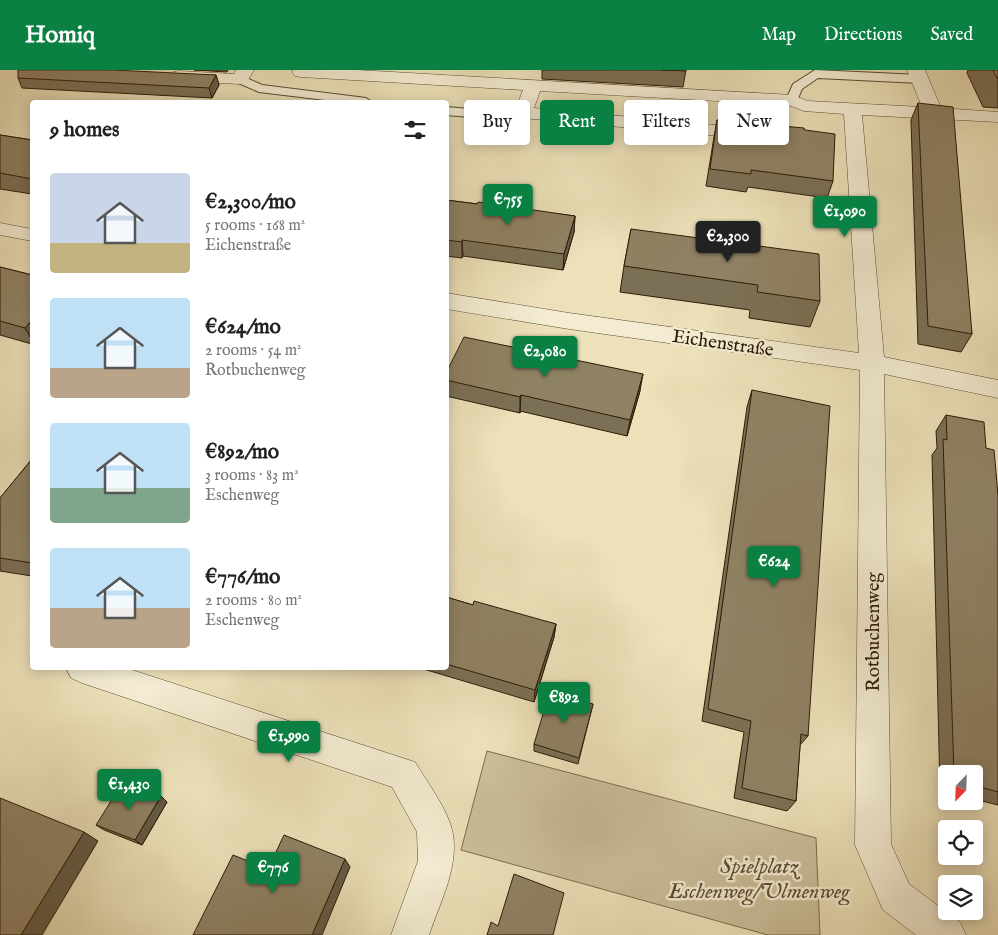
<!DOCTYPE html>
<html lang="en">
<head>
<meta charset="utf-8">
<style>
	body { margin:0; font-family:"IM FELL English",serif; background:#f6f6f6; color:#222; height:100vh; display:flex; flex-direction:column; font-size:19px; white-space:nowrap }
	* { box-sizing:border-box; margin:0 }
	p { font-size:16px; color:#767676 }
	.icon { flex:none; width:28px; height:28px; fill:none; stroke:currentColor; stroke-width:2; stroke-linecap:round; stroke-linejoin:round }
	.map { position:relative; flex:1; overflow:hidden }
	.details { position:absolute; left:30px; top:30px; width:419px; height:570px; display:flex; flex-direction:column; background:#fff; border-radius:5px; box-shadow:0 2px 12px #0003 }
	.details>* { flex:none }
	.hud { position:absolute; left:464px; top:30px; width:459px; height:45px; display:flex; gap:10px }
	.needle { width:32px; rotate:203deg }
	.controls { position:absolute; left:938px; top:695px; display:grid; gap:10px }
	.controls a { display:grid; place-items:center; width:45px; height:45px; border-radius:5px; background:#fff; box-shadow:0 2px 12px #0003; font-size:25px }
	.price { position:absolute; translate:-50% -42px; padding:0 11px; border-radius:5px; background:#0b8043; color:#fff; font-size:16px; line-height:32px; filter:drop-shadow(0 1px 2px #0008) }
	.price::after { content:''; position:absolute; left:50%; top:30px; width:15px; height:11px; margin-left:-8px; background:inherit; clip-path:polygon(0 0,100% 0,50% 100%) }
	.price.current { background:#222; color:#fff }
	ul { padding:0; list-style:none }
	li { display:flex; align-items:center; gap:15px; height:125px; padding:0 20px }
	li span { display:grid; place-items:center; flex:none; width:140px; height:100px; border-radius:5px; color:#555 }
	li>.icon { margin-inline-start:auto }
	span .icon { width:60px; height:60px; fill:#fffc; stroke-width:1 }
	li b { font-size:21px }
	h2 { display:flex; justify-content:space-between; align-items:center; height:60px; padding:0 20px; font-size:21px }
	.chip { padding:0 18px; border-radius:5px; background:#fff; box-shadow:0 2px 12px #0003; font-size:18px; line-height:45px }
	.chip.current { background:#0b8043; color:#fff }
	header { display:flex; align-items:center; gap:30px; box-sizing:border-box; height:70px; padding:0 25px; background:#0b8043; color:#fff }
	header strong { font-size:24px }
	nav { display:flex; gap:28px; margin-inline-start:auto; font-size:18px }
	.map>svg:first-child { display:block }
	.green { fill:#cbbf9b; stroke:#7b6d51 }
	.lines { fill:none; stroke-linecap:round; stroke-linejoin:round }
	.service-casing { stroke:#5b4c34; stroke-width:2 }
	.minor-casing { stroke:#5b4c34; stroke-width:1 }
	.service { fill:#f3ecd2; fill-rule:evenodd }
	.minor { fill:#f3ecd2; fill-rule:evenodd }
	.wall { fill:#7b7056; stroke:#2b1b07 }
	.shaded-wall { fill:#645b46; stroke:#2b1b07 }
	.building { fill:#8f8264; stroke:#2b1b07 }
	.labels { text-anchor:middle; stroke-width:5; stroke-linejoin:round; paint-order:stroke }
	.street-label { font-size:19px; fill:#2b1b07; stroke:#f3ecd2 }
	.near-park-label { font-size:22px; font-style:italic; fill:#5b4c33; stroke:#f3ecd2 }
</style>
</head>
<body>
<header>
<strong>Homiq</strong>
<nav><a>Map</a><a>Directions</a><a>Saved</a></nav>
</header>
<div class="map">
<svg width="998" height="865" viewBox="0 0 998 865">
	<rect width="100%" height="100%" fill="#ece1b9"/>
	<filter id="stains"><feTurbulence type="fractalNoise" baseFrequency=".004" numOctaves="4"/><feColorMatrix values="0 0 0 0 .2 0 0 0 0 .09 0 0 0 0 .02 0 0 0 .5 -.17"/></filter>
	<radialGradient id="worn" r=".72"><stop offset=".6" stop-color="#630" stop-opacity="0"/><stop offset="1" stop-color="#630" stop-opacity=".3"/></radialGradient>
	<polygon class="green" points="487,681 816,768 820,865 768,865 461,780"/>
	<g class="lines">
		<g class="service-casing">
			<g id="service">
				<polygon points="815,0 920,5 926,9 920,13 818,8 802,19 796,33 788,33 786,30 793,14"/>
				<polygon points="240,5 262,15 366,28 372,32 342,32 259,22 236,12 234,9"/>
				<polygon points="446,37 506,42 523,39 529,43 527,46 506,50 446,45"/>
			</g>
		</g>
		<g class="minor-casing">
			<g id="minor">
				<polygon points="236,0 254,0 246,13 240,14 179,11 173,10 170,6 173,2 179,1 234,4"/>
				<polygon points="294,0 357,0 792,25 808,31 922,37 907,0 925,0 941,38 998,42 998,52 862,45 884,287 998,310 998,328 884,304 891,774 909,814 960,852 966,865 916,865 883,840 855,775 860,300 569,259 446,239 446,223 569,243 859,283 844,44 804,41 788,35 540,21 534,38 759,59 761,63 759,67 752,69 523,48 517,47 514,43 523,20 301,7 295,6 292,2"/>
				<polygon points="0,153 32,159 32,171 0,165"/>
				<path d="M 66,598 L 126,598 L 415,692 C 427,712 444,734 451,756 C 462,792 440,832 429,865 L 391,865 L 418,791 L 417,762 L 392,717 L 82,613 L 71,608 Z"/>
			</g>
		</g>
		<use href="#service" class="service"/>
		<use href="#minor" class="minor"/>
	</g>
	<g class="wall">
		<polygon points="194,0 228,0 227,2"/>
		<polygon points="542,0 686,0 683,17 542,9"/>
		<polygon points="968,0 998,0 998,38 983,37 967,3"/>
		<polygon points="216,5 219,15 212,28 22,18 18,8"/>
		<polygon points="918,33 972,264 961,282 918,274 911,50"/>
		<polygon points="717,50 805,60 833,111 827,128 748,117 746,122 706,116 714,67"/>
		<polygon points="0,65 32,70 32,124 0,119"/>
		<polygon points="446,130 575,146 574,162 563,200 463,186 462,188 446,186"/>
		<polygon points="631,159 820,231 810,257 749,248 750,240 620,222 624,196"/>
		<polygon points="0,197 32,205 32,274 0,265"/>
		<polygon points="446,303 640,321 627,366 520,341 520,343 446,326"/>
		<polygon points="752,320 808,666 800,675 796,731 787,741 734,728 744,662 702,651 747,337"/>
		<polygon points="946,345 986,378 998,425 998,735 974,729 974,704 946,704 946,721 940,720 932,385 937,378 936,361"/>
		<polygon points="32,389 32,506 0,501 0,428"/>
		<polygon points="446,527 473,535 556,554 554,567 534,632 420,598 446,598"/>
		<polygon points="593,634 578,694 534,681 534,674"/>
		<polygon points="161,726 167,732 142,775 104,760 96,755"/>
	</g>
	<g class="shaded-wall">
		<polygon points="216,5 219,15 212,28 209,18"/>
		<polygon points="575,146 574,162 563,200 564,184"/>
		<polygon points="462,170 463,186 462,188"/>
		<polygon points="32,250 32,270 25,258"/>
		<polygon points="643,304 640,321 627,366 630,350"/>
		<polygon points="521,325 520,341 520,343 520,327"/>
		<polygon points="556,554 554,567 534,632 535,620"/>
		<polygon points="161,726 167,732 142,775 135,770"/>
		<polygon points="84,762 98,771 42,865 21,865"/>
		<polygon points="345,789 350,797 322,865 312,865"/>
	</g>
	<g class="building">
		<polygon points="18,0 113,0 216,5 209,18 18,8"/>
		<polygon points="662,0 686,0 686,1"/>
		<polygon points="993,0 998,0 998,8 997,8"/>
		<polygon points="918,33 953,37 972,264 928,256"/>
		<polygon points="717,50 804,58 805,60 835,64 833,111 751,100 751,104 710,99"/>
		<polygon points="0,65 32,70 32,109 0,103"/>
		<polygon points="446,130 477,134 478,132 575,146 564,184 462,170 462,172 446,170"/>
		<polygon points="631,159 819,184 820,231 757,222 758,215 624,196"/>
		<polygon points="0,197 32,205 32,250 25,258 0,251"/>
		<polygon points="464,267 643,304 630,350 521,325 520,327 446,310 446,303"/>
		<polygon points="752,320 830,336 808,666 801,664 796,731 742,718 751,651 708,639"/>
		<polygon points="946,345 984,352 986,378 994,380 998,425 998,722 974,715 974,704 954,704 943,369 947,370"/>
		<polygon points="32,389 32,493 0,488 0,428"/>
		<polygon points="446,527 473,535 474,531 556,554 535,620 446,594"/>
		<polygon points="550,621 593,634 579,688 534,674"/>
		<polygon points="123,712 161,726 135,770 96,755"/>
		<polygon points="0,728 84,762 21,865 0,865"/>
		<polygon points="284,765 345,789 312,865 193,865 233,785 268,799"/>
		<polygon points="514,804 564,823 553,865 487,865 491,852 498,856"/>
	</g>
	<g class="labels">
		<g class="street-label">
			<text transform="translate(723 272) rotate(8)" y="7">Eichenstraße</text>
			<text transform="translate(872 562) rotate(-90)" y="7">Rotbuchenweg</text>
		</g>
		<g class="near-park-label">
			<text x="759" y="803">Spielplatz<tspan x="759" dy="25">Eschenweg/Ulmenweg</tspan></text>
		</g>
	</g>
	<rect width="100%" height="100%" filter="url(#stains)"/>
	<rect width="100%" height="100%" fill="url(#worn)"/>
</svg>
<div class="controls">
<a><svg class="needle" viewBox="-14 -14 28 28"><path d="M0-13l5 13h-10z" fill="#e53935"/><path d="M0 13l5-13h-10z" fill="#767676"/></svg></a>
<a><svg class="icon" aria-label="locate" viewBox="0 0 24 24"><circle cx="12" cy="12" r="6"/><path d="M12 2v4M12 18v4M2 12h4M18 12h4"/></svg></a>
<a><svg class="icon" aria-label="layers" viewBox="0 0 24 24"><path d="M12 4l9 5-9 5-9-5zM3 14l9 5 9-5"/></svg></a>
</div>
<b class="price" style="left:508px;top:156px">€755</b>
<b class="price" style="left:845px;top:168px">€1,090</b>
<b class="price current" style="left:728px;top:193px">€2,300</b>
<b class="price" style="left:545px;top:308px">€2,080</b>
<b class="price" style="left:774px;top:518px">€624</b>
<b class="price" style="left:564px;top:654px">€892</b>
<b class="price" style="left:289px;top:693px">€1,990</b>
<b class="price" style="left:129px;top:741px">€1,430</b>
<b class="price" style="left:273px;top:824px">€776</b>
<div class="hud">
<a class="chip">Buy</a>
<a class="chip current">Rent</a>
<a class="chip">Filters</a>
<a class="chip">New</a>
</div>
<section class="details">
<h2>9 homes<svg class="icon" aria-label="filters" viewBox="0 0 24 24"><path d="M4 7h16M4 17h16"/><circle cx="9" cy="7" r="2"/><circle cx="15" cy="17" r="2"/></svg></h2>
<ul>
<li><span style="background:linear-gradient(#c9d6e8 70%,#c2b280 0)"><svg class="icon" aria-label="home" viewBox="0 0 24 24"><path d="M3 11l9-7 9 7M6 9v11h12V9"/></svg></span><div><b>€2,300/mo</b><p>5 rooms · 168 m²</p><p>Eichenstraße</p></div></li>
<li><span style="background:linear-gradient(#bfe0f5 70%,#b9a48a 0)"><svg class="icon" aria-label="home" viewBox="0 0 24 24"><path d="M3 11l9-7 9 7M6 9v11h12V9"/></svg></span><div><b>€624/mo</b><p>2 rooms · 54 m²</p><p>Rotbuchenweg</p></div></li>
<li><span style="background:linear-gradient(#bfe0f5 65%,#7fa58c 0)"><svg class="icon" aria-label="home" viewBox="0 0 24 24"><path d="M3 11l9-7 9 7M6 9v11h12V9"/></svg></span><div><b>€892/mo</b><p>3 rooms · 83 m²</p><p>Eschenweg</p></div></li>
<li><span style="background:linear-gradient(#bfe0f5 60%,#b9a48a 0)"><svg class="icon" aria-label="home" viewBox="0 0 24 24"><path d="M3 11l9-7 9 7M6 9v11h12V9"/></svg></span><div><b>€776/mo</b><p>2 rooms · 80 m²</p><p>Eschenweg</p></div></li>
</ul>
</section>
</div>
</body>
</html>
